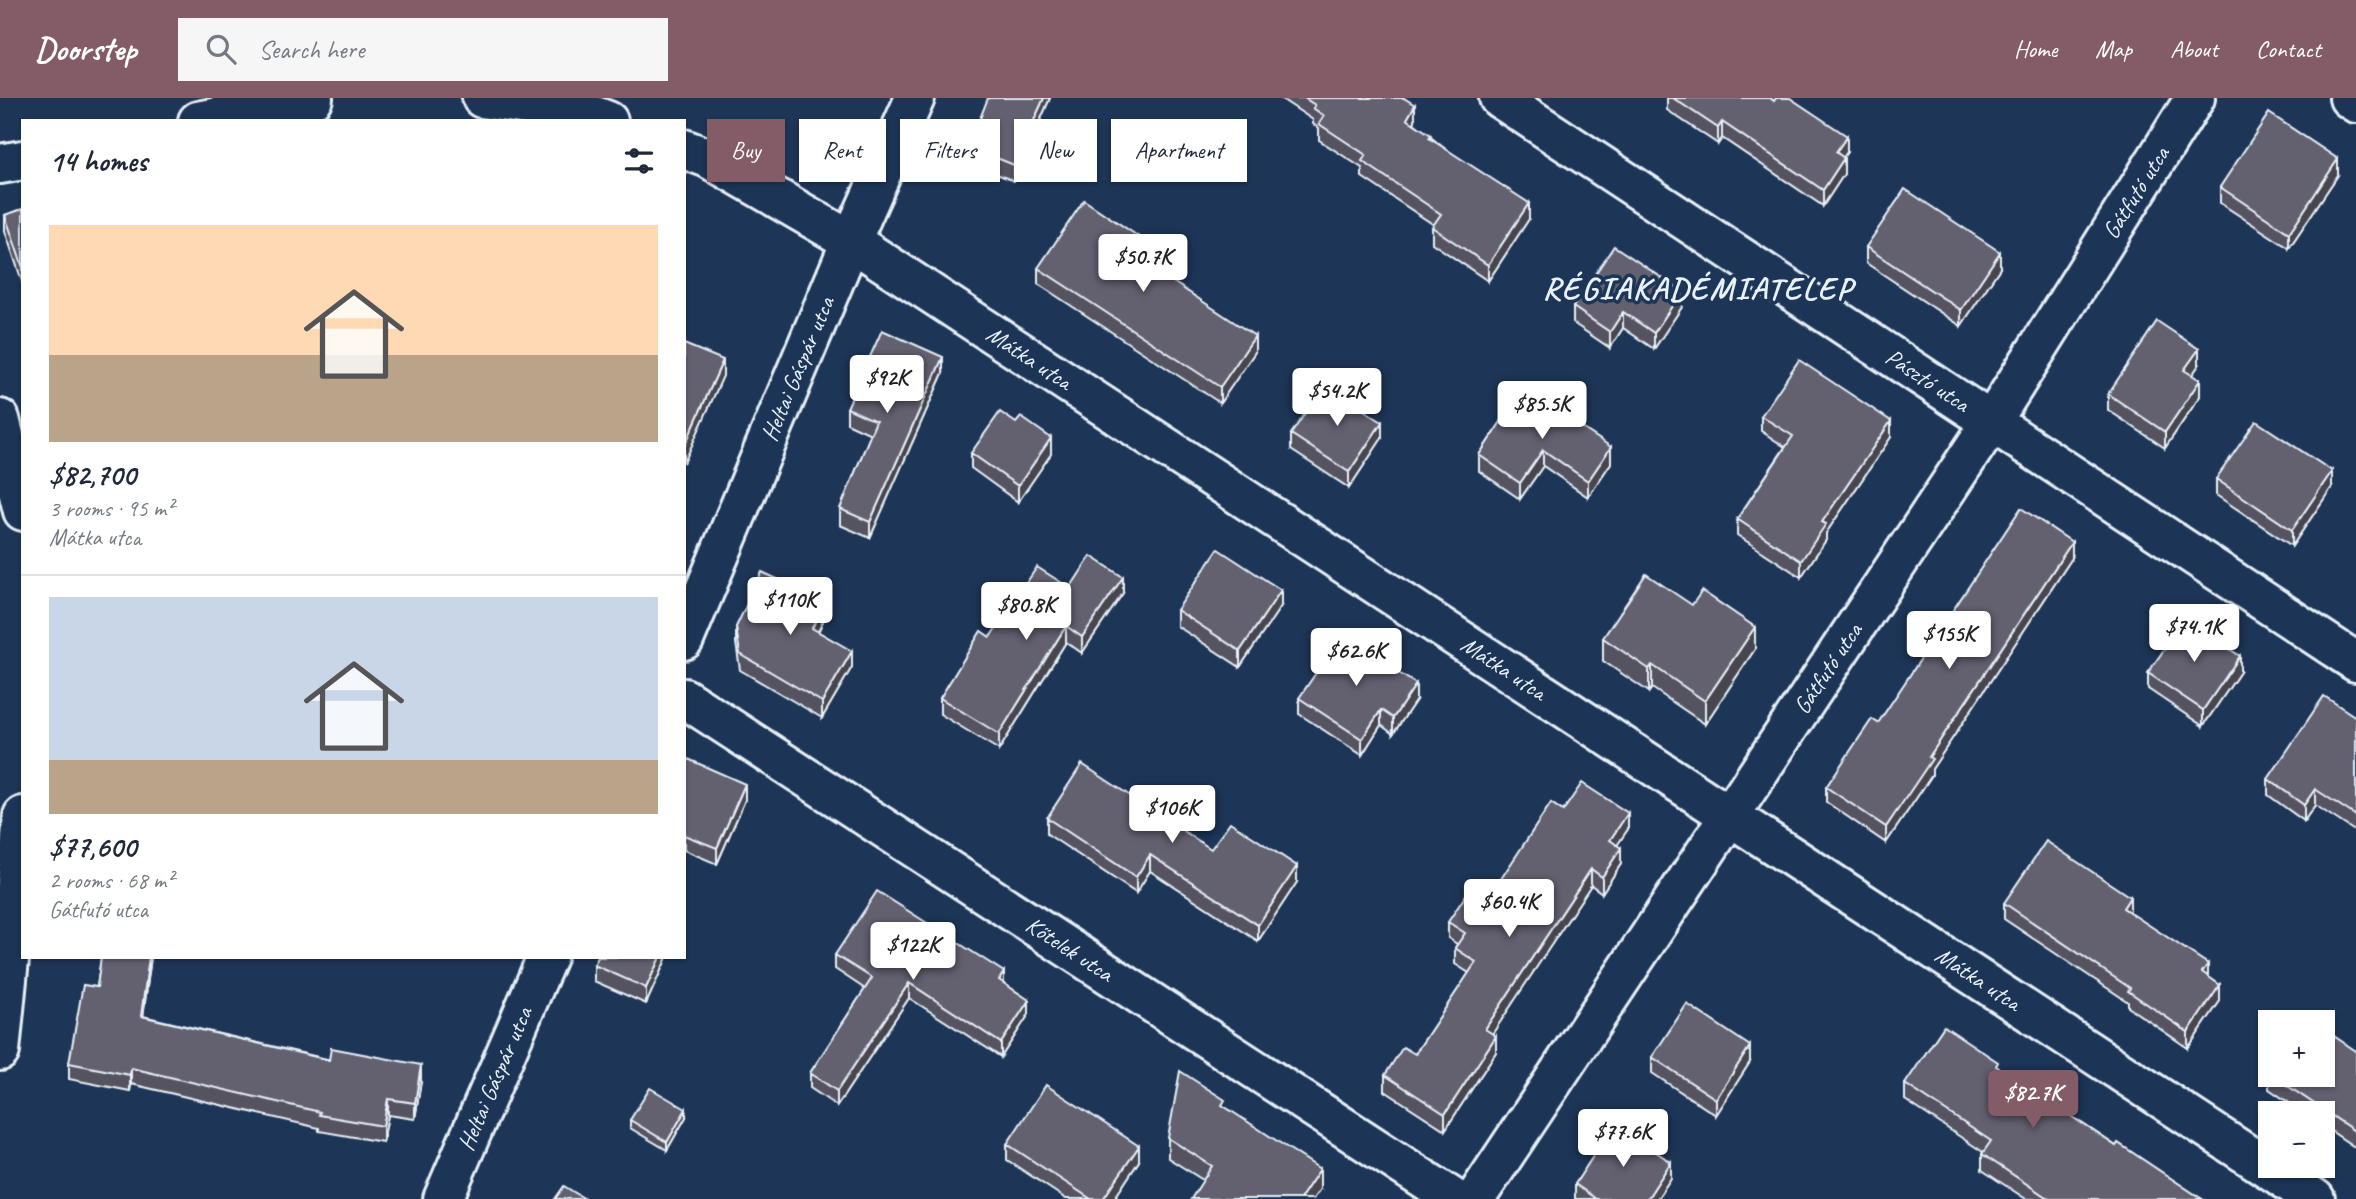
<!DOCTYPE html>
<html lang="en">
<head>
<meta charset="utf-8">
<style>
	body { margin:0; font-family:Caveat,sans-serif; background:#f6f6f7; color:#1f2937; height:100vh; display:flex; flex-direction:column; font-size:26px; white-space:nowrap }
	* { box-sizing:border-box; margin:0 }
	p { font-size:23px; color:#747a83 }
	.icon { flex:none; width:38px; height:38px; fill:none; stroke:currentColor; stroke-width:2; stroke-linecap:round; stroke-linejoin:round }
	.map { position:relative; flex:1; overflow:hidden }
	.side { position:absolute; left:21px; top:21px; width:665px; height:840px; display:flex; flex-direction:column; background:#fff; border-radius:0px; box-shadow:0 2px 5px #0004 }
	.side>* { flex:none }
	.banner { position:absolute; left:707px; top:21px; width:665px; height:63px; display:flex; gap:14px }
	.buttons { position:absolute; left:2258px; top:912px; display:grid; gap:14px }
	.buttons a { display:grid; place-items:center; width:77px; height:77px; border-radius:0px; background:#fff; box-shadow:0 2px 5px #0004; font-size:35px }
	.price { position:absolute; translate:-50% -60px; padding:0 16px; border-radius:7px; background:#fff; color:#222; font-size:23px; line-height:46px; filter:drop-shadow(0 2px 4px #0008) }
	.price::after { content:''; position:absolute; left:50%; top:42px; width:21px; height:16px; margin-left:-10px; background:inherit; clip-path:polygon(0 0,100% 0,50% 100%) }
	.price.on { background:#845c67; color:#fff }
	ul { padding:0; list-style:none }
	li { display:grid; align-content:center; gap:14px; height:371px; padding:0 28px }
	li+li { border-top:2px solid #e0e1e3 }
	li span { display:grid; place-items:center; height:217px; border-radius:0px; color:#555 }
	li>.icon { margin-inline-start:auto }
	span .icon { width:126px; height:126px; fill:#fffc; stroke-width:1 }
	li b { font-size:30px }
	h2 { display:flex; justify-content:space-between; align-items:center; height:84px; padding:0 28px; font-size:30px }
	.tag { padding:0 24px; border-radius:0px; background:#fff; box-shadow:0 2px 5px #0004; font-size:24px; line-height:63px }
	.tag.on { background:#845c67; color:#fff }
	header { display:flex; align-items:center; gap:42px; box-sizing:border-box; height:98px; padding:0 35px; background:#845c67; color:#fff }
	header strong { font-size:33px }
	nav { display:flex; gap:38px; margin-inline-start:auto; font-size:24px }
	.search { width:490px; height:63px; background:#f6f6f7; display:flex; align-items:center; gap:18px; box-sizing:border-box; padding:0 24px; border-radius:0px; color:#747a83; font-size:26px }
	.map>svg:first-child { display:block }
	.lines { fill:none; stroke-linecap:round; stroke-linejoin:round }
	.minor-casing { stroke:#e8f1f8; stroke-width:44 }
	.minor { stroke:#1d3557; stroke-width:38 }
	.wall { fill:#565360; stroke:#e8f1f8; stroke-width:2 }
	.shaded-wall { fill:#46444e; stroke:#e8f1f8; stroke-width:2 }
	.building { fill:#646170; stroke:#e8f1f8; stroke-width:2 }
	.labels { text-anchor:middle; stroke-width:7; stroke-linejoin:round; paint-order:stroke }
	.street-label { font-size:24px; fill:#e8f1f8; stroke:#1d3557 }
	.district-label { font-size:32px; font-weight:bold; letter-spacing:2px; fill:#e8f1f8; stroke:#1d3557 }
</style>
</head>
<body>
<header>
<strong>Doorstep</strong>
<div class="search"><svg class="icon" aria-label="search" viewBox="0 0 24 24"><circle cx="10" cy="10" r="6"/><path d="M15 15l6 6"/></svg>Search here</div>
<nav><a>Home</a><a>Map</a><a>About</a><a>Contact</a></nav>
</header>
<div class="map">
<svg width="2356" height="1101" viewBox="0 0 2356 1101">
	<rect width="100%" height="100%" fill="#1d3557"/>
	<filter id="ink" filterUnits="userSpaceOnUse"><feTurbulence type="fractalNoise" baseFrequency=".0143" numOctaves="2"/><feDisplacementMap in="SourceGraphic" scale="14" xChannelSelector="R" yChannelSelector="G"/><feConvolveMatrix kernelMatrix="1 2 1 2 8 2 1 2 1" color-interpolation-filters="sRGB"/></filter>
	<g filter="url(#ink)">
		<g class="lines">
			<g class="minor-casing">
				<g id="minor">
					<polyline points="482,0 595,18 608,23"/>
					<path id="s1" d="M 1499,0 L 2356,564"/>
					<polyline points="2349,0 2356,5"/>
					<polyline points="198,23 313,0"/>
					<path id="s2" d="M 684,51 L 708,60 L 851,143 L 2315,1101"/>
					<polyline points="0,66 23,62"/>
					<polyline points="0,321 23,413"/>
					<path id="s3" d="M 684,542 L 851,143 L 915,0"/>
					<path id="s4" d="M 684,600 L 1454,1101"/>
					<polyline points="0,953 23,718"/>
					<path id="s5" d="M 443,1101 L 547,859"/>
					<path id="s6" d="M 1475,1101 L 1992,323 L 2195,0"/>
				</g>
			</g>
			<use href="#minor" class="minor"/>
		</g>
		<g class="wall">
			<polygon points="1050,0 1014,83 969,65 969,49"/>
			<polygon points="1280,0 1404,0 1415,23 1414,25 1529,121 1488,183 1432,145 1432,129 1434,127 1362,79 1362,70 1319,42 1319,30 1313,26 1313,22"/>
			<polygon points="1667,0 1770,0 1847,54 1843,59 1844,76 1823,108 1722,40 1718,46 1667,12"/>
			<polygon points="2338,77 2289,150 2220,105 2220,89"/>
			<polygon points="23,111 23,186 5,133 5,117"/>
			<polygon points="1866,149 2000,170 1961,228 1866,165"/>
			<polygon points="1160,169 1157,173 1255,254 1220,305 1038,186 1038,170"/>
			<polygon points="1573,209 1682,209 1654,251 1623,230 1610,250 1573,225"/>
			<polygon points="2199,267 2192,277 2200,298 2165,350 2108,312 2108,296"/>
			<polygon points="943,275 870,440 840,427 840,411 871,336 847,325 847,310"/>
			<polygon points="1523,291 1611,365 1588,399 1543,368 1520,401 1479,373 1479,357"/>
			<polygon points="1761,318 1891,339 1826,435 1826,442 1801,479 1737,437 1737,421 1785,349 1761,333"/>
			<polygon points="1016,325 1051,356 1018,404 971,370 971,355"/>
			<polygon points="1291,336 1382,340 1349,390 1291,352"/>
			<polygon points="2216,381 2332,389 2292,448 2216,397"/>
			<polygon points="2072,460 1932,671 1932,677 1886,745 1826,704 1826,689 1878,625"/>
			<polygon points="1070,490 1123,495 1082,555 1066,544 999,652 940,616 940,600 990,539"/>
			<polygon points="1281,508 1240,569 1177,528 1177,512"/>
			<polygon points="825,519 818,534 852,569 822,620 740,572 736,545 736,529"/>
			<polygon points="1603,540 1755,551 1705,626 1652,590 1649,594 1603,563"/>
			<polygon points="2240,574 2203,628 2148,591 2148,575"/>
			<polygon points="1299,600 1416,602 1393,636 1381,627 1362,657 1299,616"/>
			<polygon points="2356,619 2356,734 2315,707 2304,723 2268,697 2268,681"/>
			<polygon points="684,669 745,702 717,766 684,752"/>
			<polygon points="1563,713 1628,731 1617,747 1621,766 1602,795 1591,787 1492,936 1496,954 1445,1032 1385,993 1385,977 1415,956 1469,875 1455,866 1455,850 1457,846 1448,840 1448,824 1489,799"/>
			<polygon points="1047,720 1211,751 1297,784 1258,843 1150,773 1136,795 1047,736"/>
			<polygon points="2004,805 2130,815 2208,878 2220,903 2188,950 2128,909 2128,904 2004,821"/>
			<polygon points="835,857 1004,885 1029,916 1001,959 909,900 837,1008 810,990 810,975 865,891 835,871"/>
			<polygon points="101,859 151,859 143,918 421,983 415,1021 388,1017 383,1044 319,1033 319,1030 131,986 130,993 69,981 69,965 97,889"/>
			<polygon points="667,859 646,906 594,883 594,867"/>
			<polygon points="2356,953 2356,1050 2322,1027 2322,1015 2304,1015 2269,991 2269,975"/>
			<polygon points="1652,959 1750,964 1716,1017 1652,975"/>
			<polygon points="1998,970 2116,1048 2202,1101 2026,1101 1982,1072 1982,1056 1983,1054 1905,1002 1905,986"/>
			<polygon points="1225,1009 1320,1091 1203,1082 1168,1060 1168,1040"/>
			<polygon points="686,1019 667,1052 630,1030 630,1022"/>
			<polygon points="1007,1046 1139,1063 1114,1101 1066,1101 1007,1062"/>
			<polygon points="1671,1080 1657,1101 1575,1101 1575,1086"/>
		</g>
		<g class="shaded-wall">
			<polygon points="1044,0 1050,0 1014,83 1014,67"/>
			<polygon points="1415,7 1415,23 1407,36 1407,21"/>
			<polygon points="1722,24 1722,40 1718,46 1718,30"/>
			<polygon points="1847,38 1847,54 1836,70 1836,54"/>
			<polygon points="1844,60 1844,76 1823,108 1823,92"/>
			<polygon points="2338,61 2338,77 2289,150 2289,135"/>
			<polygon points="1529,105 1529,121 1488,183 1488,167"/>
			<polygon points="1160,153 1160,169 1149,184 1149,168"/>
			<polygon points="2000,154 2000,170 1961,228 1961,212"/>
			<polygon points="1682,193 1682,209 1654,251 1654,235"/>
			<polygon points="1623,214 1623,230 1610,250 1610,234"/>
			<polygon points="1255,238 1255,254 1220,305 1220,289"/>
			<polygon points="2199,251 2199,267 2184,288 2184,272"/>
			<polygon points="943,259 943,275 870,440 870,424"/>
			<polygon points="723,262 723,278 684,365 684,349"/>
			<polygon points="2200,282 2200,298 2165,350 2165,334"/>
			<polygon points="1891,323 1891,339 1826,435 1826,442 1801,479 1801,463 1822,424"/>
			<polygon points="1382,324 1382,340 1349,390 1349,374"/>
			<polygon points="1051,340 1051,356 1018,404 1018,388"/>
			<polygon points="1611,349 1611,365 1588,399 1588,383"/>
			<polygon points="1543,352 1543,368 1520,401 1520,385"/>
			<polygon points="2332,373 2332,389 2292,448 2292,432"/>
			<polygon points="2072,444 2072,460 1932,671 1932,677 1886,745 1886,729 1929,659"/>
			<polygon points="1123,479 1123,495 1082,555 1082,539"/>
			<polygon points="1281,492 1281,508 1240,569 1240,553"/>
			<polygon points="825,503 825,519 812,546 812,530"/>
			<polygon points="1066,528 1066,544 999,652 999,636"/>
			<polygon points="1755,529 1755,551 1705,626 1705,603"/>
			<polygon points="852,553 852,569 822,620 822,604"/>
			<polygon points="2240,558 2240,574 2203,628 2203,612"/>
			<polygon points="1652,567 1652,590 1649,594 1649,571"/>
			<polygon points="1416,586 1416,602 1393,636 1393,620"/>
			<polygon points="1381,612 1381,627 1362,657 1362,641"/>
			<polygon points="745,686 745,702 717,766 717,750"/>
			<polygon points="2315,691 2315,707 2304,723 2304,707"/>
			<polygon points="1628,715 1628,731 1610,758 1610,742"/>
			<polygon points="1621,750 1621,766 1602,795 1602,779"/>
			<polygon points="1150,757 1150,773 1136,795 1136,779"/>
			<polygon points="1297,768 1297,784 1258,843 1258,827"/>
			<polygon points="1591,771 1591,787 1485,947 1485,931"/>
			<polygon points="2130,799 2130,815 2123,810"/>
			<polygon points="149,859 151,859 141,934 141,918"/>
			<polygon points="660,859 667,859 646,906 646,890"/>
			<polygon points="2208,866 2208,882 2202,874"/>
			<polygon points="1004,874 1004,889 999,882"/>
			<polygon points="909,885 909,900 837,1008 837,993"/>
			<polygon points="2220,887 2220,903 2188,950 2188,934"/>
			<polygon points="1029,902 1029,916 1001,959 1001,945"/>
			<polygon points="1496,938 1496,954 1445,1032 1445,1016"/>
			<polygon points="1750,948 1750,964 1716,1017 1716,1001"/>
			<polygon points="421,967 421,983 415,1021 415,1005"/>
			<polygon points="131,970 131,986 130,993 130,977"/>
			<polygon points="388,1001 388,1017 383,1044 383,1028"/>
			<polygon points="686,1011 686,1019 667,1052 667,1044"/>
			<polygon points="1139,1048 1139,1063 1114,1101 1103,1101"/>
			<polygon points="1671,1064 1671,1080 1657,1101 1647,1101"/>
			<polygon points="1320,1071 1320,1091 1313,1101 1300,1101"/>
		</g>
		<g class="building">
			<polygon points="988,0 1044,0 1014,67 969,49"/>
			<polygon points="1304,0 1404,0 1415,7 1407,21 1431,37 1429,40 1529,105 1488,167 1432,129 1441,116 1362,63 1366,57 1319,26 1324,18 1313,10 1315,7"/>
			<polygon points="1673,0 1770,0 1774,3 1776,0 1790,0 1847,38 1836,54 1844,60 1823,92 1722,24 1718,30"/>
			<polygon points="2269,15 2338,61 2289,135 2220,89"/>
			<polygon points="1905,91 2000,154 1961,212 1866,149"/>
			<polygon points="1084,102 1160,153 1149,168 1255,238 1220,289 1038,170"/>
			<polygon points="23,111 23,170 5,117"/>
			<polygon points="1614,148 1682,193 1654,235 1623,214 1610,234 1573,209"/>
			<polygon points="2157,223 2199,251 2184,272 2200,282 2165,334 2108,296"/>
			<polygon points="882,232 943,259 870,424 840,411 876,323 847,310"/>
			<polygon points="684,246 723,262 684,349"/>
			<polygon points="1799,262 1891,323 1822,424 1826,426 1801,463 1737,421 1793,338 1761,318"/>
			<polygon points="1325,286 1382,324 1349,374 1291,336"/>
			<polygon points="1523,291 1611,349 1588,383 1543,352 1520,385 1479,357"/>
			<polygon points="1000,314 1016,325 1021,319 1051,340 1018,388 971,355"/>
			<polygon points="2256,323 2332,373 2292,432 2216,381"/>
			<polygon points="2021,410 2072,444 1929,659 1932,661 1886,729 1826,689 1872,621 1878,625"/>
			<polygon points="1218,451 1281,492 1240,553 1177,512"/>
			<polygon points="1091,458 1123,479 1082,539 1066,528 999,636 940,600 981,533 990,539 1037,469 1070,490"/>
			<polygon points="762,474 825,503 812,530 852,553 822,604 740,556 736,529"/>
			<polygon points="1646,476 1692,507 1702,493 1755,529 1705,603 1652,567 1649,571 1603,540"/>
			<polygon points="2185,521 2240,558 2203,612 2148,575"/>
			<polygon points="1341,538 1416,586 1393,620 1381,612 1362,641 1299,600"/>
			<polygon points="2324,598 2356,619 2356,718 2315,691 2304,707 2268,681"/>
			<polygon points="688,661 745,686 717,750 684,737 684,669"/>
			<polygon points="1082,666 1211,751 1230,724 1297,768 1258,827 1150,757 1136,779 1047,720"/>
			<polygon points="1582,685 1628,715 1610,742 1621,750 1602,779 1591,771 1555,825 1485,931 1496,938 1445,1016 1385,977 1403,949 1415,956 1476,864 1455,850 1465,835 1448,824 1472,788 1489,799 1551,705 1563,713"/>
			<polygon points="2046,743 2130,799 2123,810 2208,866 2202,874 2220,887 2188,934 2128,893 2130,890 2004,805"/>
			<polygon points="877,793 1004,874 999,882 1029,902 1001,945 909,885 837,993 810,975 872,880 835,857"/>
			<polygon points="101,859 149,859 141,918 329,962 331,950 421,967 415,1005 388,1001 383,1028 319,1017 320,1014 131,970 130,977 69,965 83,887 97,889"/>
			<polygon points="598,859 660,859 646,890 594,867"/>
			<polygon points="1687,906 1750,948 1716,1001 1652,959"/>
			<polygon points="2306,919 2313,924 2303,924"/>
			<polygon points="1944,928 1998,964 1996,968 2116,1048 2118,1045 2202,1101 2049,1101 1982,1056 1991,1043 1905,986"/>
			<polygon points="2322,930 2356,953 2356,1034 2270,976 2322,976"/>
			<polygon points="1180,973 1225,1002 1222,1007 1320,1071 1300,1101 1191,1101 1212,1068 1168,1040"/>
			<polygon points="1046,987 1139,1048 1103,1101 1091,1101 1007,1046"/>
			<polygon points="650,990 686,1011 667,1044 630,1022"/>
			<polygon points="1614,1026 1671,1064 1647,1101 1596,1101 1575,1086"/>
			<polygon points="564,1088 585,1101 555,1101"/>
		</g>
	</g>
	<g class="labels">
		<g class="street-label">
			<text dy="8" stroke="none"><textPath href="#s6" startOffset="1204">Gátfutó utca</textPath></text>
			<text dy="8" stroke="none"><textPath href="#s2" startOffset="404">Mátka utca</textPath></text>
			<text dy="8" stroke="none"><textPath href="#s3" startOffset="294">Heltai Gáspár utca</textPath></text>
			<text dy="8" stroke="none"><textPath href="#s1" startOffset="513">Pásztó utca</textPath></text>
			<text dy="8" stroke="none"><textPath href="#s2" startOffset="971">Mátka utca</textPath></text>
			<text dy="8" stroke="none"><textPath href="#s6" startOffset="637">Gátfutó utca</textPath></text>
			<text dy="8" stroke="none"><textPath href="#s4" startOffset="460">Kőtelek utca</textPath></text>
			<text dy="8" stroke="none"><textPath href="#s2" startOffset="1538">Mátka utca</textPath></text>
			<text dy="8" stroke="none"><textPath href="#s5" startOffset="131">Heltai Gáspár utca</textPath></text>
		</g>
		<g class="district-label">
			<text x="1698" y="201">RÉGIAKADÉMIATELEP</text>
		</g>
	</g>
</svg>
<div class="buttons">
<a>+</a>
<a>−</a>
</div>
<b class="price" style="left:1143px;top:196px">$50.7K</b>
<b class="price" style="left:887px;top:317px">$92K</b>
<b class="price" style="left:1337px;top:330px">$54.2K</b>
<b class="price" style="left:1542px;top:343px">$85.5K</b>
<b class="price" style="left:790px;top:539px">$110K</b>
<b class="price" style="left:1026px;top:544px">$80.8K</b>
<b class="price" style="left:2194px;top:566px">$74.1K</b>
<b class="price" style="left:1949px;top:573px">$155K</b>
<b class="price" style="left:1356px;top:590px">$62.6K</b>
<b class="price" style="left:1172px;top:747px">$106K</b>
<b class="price" style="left:1509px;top:841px">$60.4K</b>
<b class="price" style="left:913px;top:884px">$122K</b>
<b class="price on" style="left:2033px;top:1032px">$82.7K</b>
<b class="price" style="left:1623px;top:1071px">$77.6K</b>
<div class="banner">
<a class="tag on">Buy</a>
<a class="tag">Rent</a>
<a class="tag">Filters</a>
<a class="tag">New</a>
<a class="tag">Apartment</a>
</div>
<section class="side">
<h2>14 homes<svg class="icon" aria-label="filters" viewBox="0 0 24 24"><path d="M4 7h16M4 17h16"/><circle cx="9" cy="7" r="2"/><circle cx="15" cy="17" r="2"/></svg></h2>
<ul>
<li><span style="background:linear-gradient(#ffd9b3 60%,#b9a48a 0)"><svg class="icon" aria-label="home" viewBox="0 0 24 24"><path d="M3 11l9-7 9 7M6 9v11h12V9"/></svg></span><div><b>$82,700</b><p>3 rooms · 95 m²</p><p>Mátka utca</p></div></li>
<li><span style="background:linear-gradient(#c9d6e8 75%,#b9a48a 0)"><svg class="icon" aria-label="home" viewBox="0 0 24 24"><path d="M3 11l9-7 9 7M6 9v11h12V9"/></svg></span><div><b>$77,600</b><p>2 rooms · 68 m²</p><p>Gátfutó utca</p></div></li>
</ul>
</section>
</div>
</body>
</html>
